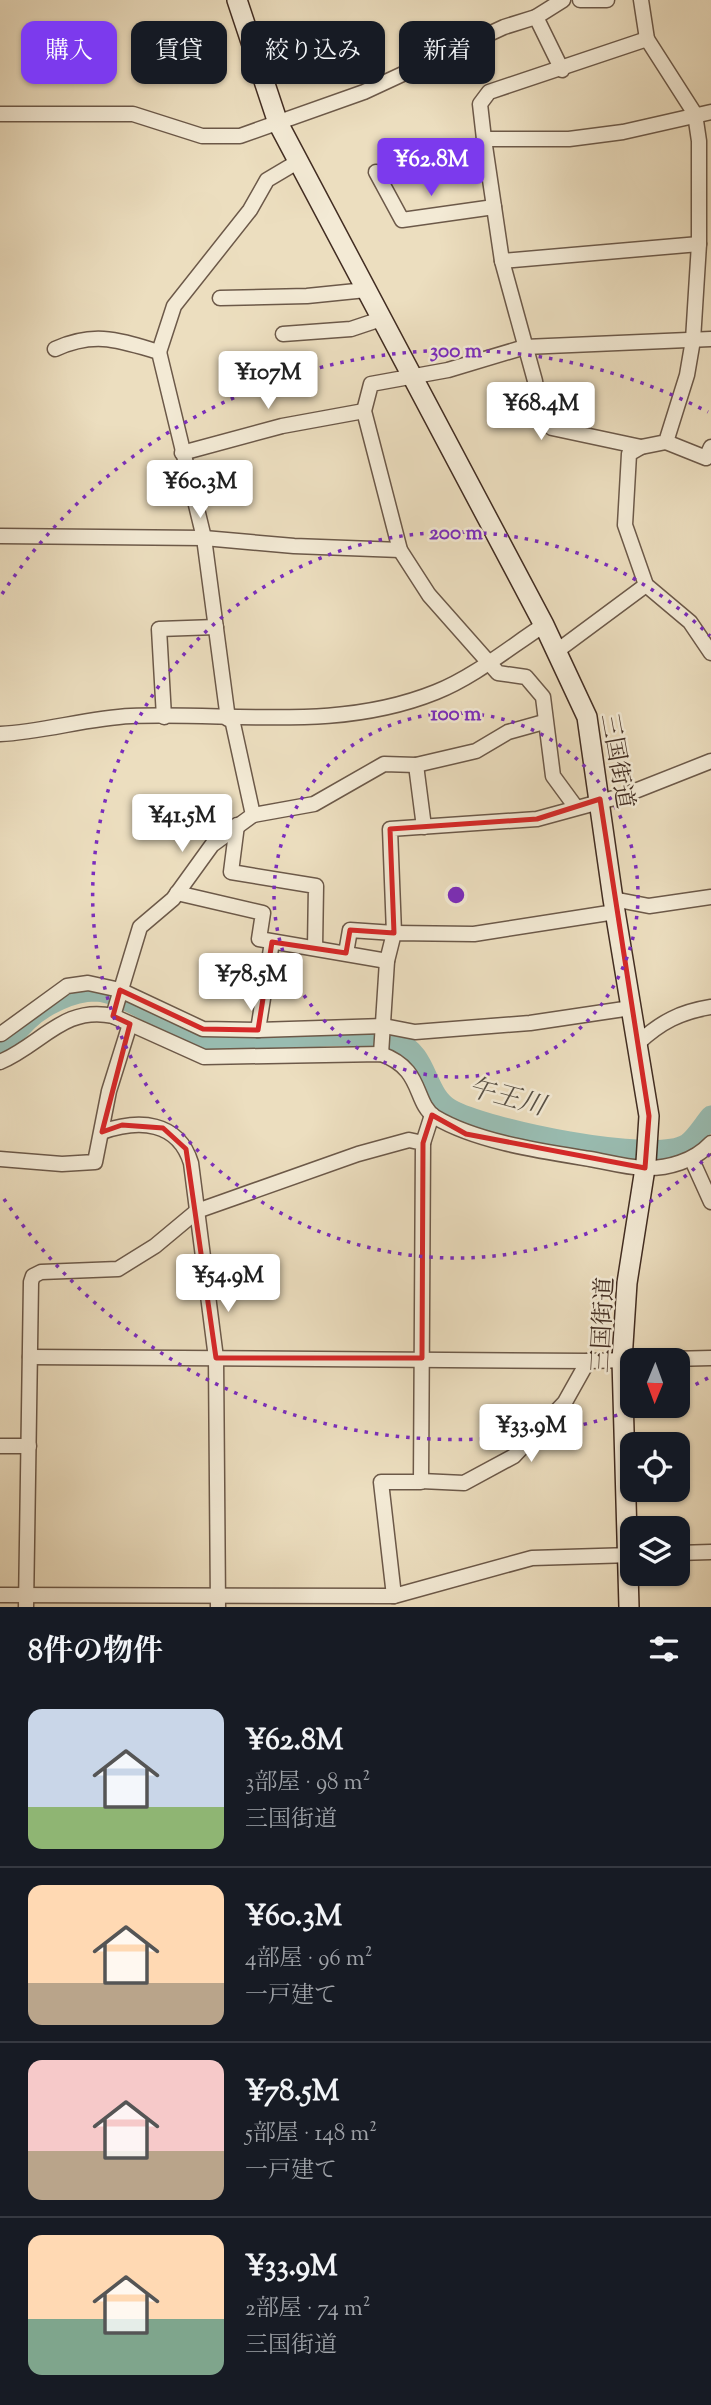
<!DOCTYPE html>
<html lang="ja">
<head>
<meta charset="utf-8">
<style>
	body { margin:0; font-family:"Sorts Mill Goudy","Noto Serif JP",serif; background:#20242c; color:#f1f3f6; height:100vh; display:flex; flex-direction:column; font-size:26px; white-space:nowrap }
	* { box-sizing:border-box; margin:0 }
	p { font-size:23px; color:#9ea1a6 }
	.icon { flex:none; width:38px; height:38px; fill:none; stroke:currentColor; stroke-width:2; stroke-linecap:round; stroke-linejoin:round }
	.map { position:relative; height:1607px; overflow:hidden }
	.panel { display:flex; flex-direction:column; background:#171b24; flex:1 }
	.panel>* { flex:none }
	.banner { position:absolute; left:21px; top:21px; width:670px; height:63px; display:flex; gap:14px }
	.needle { width:46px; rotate:181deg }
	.buttons { position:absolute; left:620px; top:1348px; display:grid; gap:14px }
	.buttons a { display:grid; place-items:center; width:70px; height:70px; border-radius:14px; background:#171b24; box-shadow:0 2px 5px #0004; font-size:35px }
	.price { position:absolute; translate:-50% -60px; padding:0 16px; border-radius:7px; background:#fff; color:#222; font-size:23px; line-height:46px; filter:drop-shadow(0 2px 4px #0008) }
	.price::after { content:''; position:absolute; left:50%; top:42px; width:21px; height:16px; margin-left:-10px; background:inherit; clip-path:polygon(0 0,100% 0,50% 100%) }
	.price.selected { background:#7c3aed; color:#fff }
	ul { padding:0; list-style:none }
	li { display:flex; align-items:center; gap:21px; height:175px; padding:0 28px }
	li+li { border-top:2px solid #363941 }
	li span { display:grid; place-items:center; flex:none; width:196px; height:140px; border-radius:14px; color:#555 }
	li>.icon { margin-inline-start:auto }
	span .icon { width:84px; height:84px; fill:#fffc; stroke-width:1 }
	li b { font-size:30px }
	h2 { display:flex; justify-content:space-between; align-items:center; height:84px; padding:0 28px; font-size:30px }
	.chip { padding:0 24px; border-radius:14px; background:#171b24; box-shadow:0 2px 5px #0004; font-size:24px; line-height:63px }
	.chip.selected { background:#7c3aed; color:#fff }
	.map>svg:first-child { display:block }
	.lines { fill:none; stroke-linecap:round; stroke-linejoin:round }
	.river { stroke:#99bcb1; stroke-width:21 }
	.street-casing { stroke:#6c5949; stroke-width:17 }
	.secondary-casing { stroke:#422d22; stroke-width:22 }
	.street { stroke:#f3ead5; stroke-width:14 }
	.secondary { stroke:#f3ead5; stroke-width:19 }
	.marked { fill:none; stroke:#d62828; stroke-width:5; stroke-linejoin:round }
	.ring { fill:none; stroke:#7b2cbf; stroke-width:3.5; stroke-dasharray:3.5 7 }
	.labels { text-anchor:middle; stroke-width:5; stroke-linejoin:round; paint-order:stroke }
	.street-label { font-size:24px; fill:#422d22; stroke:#f3ead5 }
	.water-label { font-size:26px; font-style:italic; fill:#585146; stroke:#f3ead5 }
	.centre { fill:#7b2cbf; stroke:#f3ead5; stroke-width:3.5 }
	.ring-label { font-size:21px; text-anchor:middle; font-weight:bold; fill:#7b2cbf; stroke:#f3ead5; stroke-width:5; stroke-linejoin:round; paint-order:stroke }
</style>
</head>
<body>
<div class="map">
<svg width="711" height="1607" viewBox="0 0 711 1607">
	<rect width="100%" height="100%" fill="#ecdebf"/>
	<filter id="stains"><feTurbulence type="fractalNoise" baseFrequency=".00286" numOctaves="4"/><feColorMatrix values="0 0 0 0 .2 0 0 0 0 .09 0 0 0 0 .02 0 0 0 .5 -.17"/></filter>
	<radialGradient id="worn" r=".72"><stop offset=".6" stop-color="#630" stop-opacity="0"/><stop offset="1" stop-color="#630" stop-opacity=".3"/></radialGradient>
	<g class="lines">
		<path class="river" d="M 0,1043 C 12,1039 19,1029 28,1020 C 44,1005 72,991 95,991 C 128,992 174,1033 211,1042 C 222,1044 236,1041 248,1041 C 283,1040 365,1029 396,1041 C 429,1054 424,1094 450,1109 C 484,1129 654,1165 687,1144 C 696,1138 704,1124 711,1116"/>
		<g class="street-casing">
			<g id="street">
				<polyline points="580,0 607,0"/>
				<polyline points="641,0 647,39 695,114 699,141 699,244 693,340 687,375 666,442 641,447 629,454 625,525 646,585 690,622 711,653"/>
				<polyline points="536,17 562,70"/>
				<polyline points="0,114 133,114 202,136 240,136 364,92 504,27 536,17 563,0"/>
				<polyline points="484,139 480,104 489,92 647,39"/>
				<polyline points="376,172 402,220 494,207"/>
				<polyline points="502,261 699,244"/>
				<polyline points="220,298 307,296 366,290"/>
				<polyline points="283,334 351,329 381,319"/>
				<path d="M 55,349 C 95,331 118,340 159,352 L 204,538 L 228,719"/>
				<polyline points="159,352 174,306 250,210 267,180 299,161"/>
				<polyline points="666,442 706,458 711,447"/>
				<polyline points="641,447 552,428 541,420 535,381 502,261 484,139 569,139 623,132 711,112"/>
				<polyline points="182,453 282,426 364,411"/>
				<polyline points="0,536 204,538 294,546 400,550"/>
				<polyline points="557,651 646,585"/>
				<polyline points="164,717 159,629 216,627"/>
				<path d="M 0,734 C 44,732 87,718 131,716 C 233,712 337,732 436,692 C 474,677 510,647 544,625"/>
				<polyline points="416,765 424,827"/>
				<polyline points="575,806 553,776 543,697 526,677 498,673 429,595 400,550 364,411 371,384 448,370 525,347 711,339"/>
				<polyline points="253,815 314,804 384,764 416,765 476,751 508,732 544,722"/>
				<polyline points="237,825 231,872 316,886 315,948"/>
				<polyline points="177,893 263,913 259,939 387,961"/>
				<polyline points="613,899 649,906 711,897"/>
				<polyline points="346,953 350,930 394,933 390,829 537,819 625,795 711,761"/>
				<polyline points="113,1016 140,927 173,899 212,845 253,815 232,719"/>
				<polyline points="258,1030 272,942"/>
				<polyline points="1,1034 67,986 88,983 120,990 203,1029 258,1030 384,1026 415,1032 530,1023 631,1008"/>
				<path d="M 638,1043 C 661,1022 680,1012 711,1007"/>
				<polyline points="381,1054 387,961 394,933 474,934 615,912"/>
				<path d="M 0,1062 C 41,1045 64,1005 113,1016 L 204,1057 L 381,1054 C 424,1069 413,1102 435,1117 C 477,1142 541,1151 590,1159 C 607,1162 625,1167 643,1168 C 668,1169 694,1161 711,1143"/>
				<path d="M 102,1132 C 139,1119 178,1121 191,1163 L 216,1358 L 218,1607"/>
				<polyline points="423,1143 432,1115"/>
				<polyline points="0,1159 62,1164 95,1162 109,1091 130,1024"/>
				<polyline points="692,1160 711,1202"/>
				<polyline points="30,1357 588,1361 711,1358"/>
				<polyline points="0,1446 29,1446"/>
				<polyline points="421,1481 464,1483 514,1456 565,1402 588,1361"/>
				<polyline points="677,1553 711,1552"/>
				<polyline points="0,1595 394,1596 532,1558 632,1555"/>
				<polyline points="26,1607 31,1282 33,1276 41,1272 118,1269 155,1246 197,1211 358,1154 409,1140 423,1143 421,1482 381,1482 394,1596"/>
			</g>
		</g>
		<g class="secondary-casing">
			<polyline id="secondary" points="237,0 278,123 544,625 587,717 613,899 649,1116 646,1162 627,1283 622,1360 629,1607"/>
		</g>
		<use href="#street" class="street"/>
		<use href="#secondary" class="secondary"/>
	</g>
	<path class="marked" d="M 600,799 L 649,1116 L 645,1168 L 466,1134 L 432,1115 L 423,1143 L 422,1358 L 216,1358 L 186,1149 L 163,1128 L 122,1125 L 102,1132 L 130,1024 L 113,1016 L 120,990 L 203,1029 L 258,1030 L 272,942 L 346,953 L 350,930 L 394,933 L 390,829 L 537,819 Z"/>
	<g class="ring">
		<circle cx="456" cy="895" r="182"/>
		<path d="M710 1154A363 363 0 1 1 710 636"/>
		<path d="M708 1378A545 545 0 0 1 678 1393M647 1405A545 545 0 0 1 2 1196M2 594A545 545 0 0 1 708 412"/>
	</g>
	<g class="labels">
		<g class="street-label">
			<text transform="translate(618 761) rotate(80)" y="8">三国街道</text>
			<text transform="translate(602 1325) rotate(-87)" y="8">三国街道</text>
		</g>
		<g class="water-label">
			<text transform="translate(507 1096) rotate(15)" y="9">午王川</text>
		</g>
	</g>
	<circle cx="456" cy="895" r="10" class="centre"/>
	<g class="ring-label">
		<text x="456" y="357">300 m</text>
		<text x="456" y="539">200 m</text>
		<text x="456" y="720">100 m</text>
	</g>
	<rect width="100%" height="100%" filter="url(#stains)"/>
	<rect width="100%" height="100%" fill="url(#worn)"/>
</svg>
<div class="buttons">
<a><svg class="needle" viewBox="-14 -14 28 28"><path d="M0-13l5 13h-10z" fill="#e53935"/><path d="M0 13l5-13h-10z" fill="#9ea1a6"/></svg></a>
<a><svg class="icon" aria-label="locate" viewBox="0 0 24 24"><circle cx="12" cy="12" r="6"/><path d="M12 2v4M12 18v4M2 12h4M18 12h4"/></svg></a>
<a><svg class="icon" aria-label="layers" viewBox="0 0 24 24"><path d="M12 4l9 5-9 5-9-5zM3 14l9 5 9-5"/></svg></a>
</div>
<b class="price selected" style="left:431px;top:198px">¥62.8M</b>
<b class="price" style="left:268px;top:411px">¥107M</b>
<b class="price" style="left:541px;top:442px">¥68.4M</b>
<b class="price" style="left:200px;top:520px">¥60.3M</b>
<b class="price" style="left:182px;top:854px">¥41.5M</b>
<b class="price" style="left:251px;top:1013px">¥78.5M</b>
<b class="price" style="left:228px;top:1314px">¥54.9M</b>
<b class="price" style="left:531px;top:1464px">¥33.9M</b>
<div class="banner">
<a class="chip selected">購入</a>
<a class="chip">賃貸</a>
<a class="chip">絞り込み</a>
<a class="chip">新着</a>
</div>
</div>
<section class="panel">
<h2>8件の物件<svg class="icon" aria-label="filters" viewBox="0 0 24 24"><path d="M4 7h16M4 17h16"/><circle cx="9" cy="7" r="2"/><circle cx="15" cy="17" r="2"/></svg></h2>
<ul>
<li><span style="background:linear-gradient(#c9d6e8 70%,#8fb573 0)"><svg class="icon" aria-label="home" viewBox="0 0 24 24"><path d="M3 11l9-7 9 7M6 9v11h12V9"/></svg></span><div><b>¥62.8M</b><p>3部屋 · 98 m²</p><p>三国街道</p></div></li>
<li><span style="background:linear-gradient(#ffd9b3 70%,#b9a48a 0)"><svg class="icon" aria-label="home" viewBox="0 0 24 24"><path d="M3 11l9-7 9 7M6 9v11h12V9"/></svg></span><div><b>¥60.3M</b><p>4部屋 · 96 m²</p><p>一戸建て</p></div></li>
<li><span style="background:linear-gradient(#f6c9c9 65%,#b9a48a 0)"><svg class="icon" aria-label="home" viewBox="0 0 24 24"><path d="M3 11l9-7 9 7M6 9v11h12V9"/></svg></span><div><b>¥78.5M</b><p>5部屋 · 148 m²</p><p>一戸建て</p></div></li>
<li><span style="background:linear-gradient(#ffd9b3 60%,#7fa58c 0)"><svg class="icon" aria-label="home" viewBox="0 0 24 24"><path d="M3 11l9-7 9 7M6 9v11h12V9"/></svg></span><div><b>¥33.9M</b><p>2部屋 · 74 m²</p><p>三国街道</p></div></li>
</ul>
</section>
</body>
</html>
